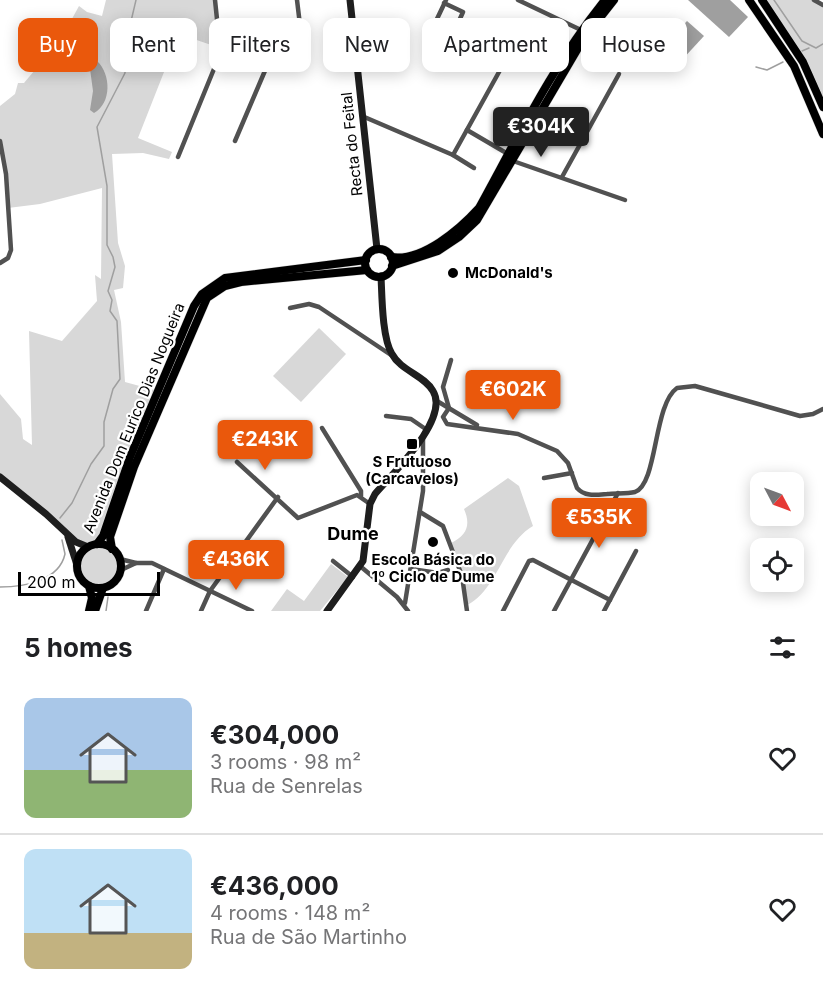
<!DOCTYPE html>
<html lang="en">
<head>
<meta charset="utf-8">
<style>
	body { margin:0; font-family:Inter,sans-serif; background:#f6f6f6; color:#202124; height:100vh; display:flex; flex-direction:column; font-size:22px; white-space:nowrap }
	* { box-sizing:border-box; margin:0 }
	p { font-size:20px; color:#757577 }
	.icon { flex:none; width:33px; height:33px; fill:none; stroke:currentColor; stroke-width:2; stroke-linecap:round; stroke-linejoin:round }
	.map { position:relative; height:611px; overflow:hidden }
	.panel { display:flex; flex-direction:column; background:#fff; flex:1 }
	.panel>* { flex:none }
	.top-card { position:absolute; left:18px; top:18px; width:788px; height:54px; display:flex; gap:12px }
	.needle { width:39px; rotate:131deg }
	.fabs { position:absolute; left:750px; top:472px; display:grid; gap:12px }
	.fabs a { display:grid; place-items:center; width:54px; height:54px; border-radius:12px; background:#fff; box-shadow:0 3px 15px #0003; font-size:30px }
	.scale { position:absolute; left:18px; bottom:15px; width:142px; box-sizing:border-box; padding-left:6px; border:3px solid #000; border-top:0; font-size:16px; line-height:21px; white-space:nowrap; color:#000; -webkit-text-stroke:4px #fff; paint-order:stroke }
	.price { position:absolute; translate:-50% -51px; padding:0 14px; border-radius:6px; background:#ea580c; color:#fff; font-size:20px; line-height:39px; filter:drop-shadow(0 2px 3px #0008) }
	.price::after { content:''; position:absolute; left:50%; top:36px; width:18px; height:14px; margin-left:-9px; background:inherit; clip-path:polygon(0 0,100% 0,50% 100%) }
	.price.selected { background:#222; color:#fff }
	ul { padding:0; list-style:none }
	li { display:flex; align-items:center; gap:18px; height:150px; padding:0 24px }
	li+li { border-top:2px solid #e0e0e0 }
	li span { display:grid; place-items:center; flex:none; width:168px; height:120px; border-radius:12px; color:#555 }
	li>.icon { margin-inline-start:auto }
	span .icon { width:72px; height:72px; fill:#fffc; stroke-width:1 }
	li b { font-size:26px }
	h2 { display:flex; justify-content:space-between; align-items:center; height:72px; padding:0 24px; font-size:26px }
	.tag { padding:0 21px; border-radius:12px; background:#fff; box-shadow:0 3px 15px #0003; font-size:21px; line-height:54px }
	.tag.selected { background:#ea580c; color:#fff }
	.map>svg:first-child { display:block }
	.green { fill:#d8d8d8 }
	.water { fill:#9f9f9f }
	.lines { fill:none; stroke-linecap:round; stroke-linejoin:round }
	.stream { stroke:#9f9f9f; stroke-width:1.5 }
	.primary-casing { stroke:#dbdbdb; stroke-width:9 }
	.street { stroke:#515151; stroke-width:4.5 }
	.secondary { stroke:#1e1e1e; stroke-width:7 }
	.primary { stroke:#000; stroke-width:8 }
	.poi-dot { fill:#000; stroke:#fff; stroke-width:2 }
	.labels { text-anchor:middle; stroke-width:4.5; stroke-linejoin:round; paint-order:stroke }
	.street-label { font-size:15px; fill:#000; stroke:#fff }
	.poi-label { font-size:15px; font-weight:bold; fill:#000; stroke:#fff }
	.quarter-label { font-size:18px; font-weight:bold; fill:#000; stroke:#fff }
</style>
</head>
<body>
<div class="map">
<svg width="823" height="611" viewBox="0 0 823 611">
	<rect width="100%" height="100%" fill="#fff"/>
	<g class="green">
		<polygon points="106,0 215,0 220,48 179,34 138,138 172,152 169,159 143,153 112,154 118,243 125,266 123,288 114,290 121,322 125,382 158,391 97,544 81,546 0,477 0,394 21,419 23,439 32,445 29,331 62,341 97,301 95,275 101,279 102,188 40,204 8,208 0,141 0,106 15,94 18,83 24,83 61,39 79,6 87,12 102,16"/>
		<polygon points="762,0 814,0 823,5 823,107 811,79"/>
		<polygon points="319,328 346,354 301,402 273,376"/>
		<path d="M 508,478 L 519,486 L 533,526 C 502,544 498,589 467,605 L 463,581 L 451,543 C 467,535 471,525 464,509 Z"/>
		<circle cx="99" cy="566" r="19"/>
		<polygon points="331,564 348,577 320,611 271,611 287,589 304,601"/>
	</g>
	<g class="water">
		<polygon points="688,0 730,0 748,17 729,37"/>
		<polygon points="687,21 704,36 680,62 663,47"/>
		<path d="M 97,61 C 111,74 112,103 94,113 L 90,110 L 93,91 L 90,69 Z"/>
	</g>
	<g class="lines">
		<g class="stream">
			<polyline points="774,0 802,41 816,48 823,44"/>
			<polyline points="802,51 809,48"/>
			<polyline points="756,67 767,70 783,62"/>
			<polyline points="60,518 72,503 91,464 104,446 104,422 113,389 120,379 117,321 110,311 112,300 108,291 115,267 113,257 107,245 107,186 97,127 125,73 124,51 136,0"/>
			<path d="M 0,587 C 24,587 59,581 65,554 L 62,540"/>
			<polyline points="106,611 108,597"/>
		</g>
		<g class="primary-casing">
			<g id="primary">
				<polyline points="749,0 794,66 823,134"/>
				<polyline points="762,0 803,62 823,107"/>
				<circle cx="379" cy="263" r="14"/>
				<path d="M 391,257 C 422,262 460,229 479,208 C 518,137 554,63 605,0"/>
				<polyline points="392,266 438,251 459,237 477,220 584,38 614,0"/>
				<circle cx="99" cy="566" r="22"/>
				<polyline points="97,544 103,536 130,457 194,306 202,294 225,278 366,260"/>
				<polyline points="112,549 110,537 134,467 207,298 225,286 241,282 367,270"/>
				<polyline points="89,586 92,598 89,611"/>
				<polyline points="95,611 103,588"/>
			</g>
		</g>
		<g class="street">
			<polyline points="297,0 300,25"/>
			<polyline points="518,0 581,30"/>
			<polyline points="814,0 823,5"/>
			<polyline points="444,3 463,12 455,30 436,21 446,0"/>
			<polyline points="220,48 267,66 235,141"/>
			<polyline points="362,116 453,155 504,63"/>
			<polyline points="467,130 508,154"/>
			<polyline points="0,141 6,174 11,250 8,258 0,263"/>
			<polyline points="453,155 474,168"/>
			<polyline points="178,157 216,64 220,48 215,0"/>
			<polyline points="513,161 625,200"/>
			<polyline points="562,177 619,74"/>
			<polyline points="290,308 309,304 319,307 391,355"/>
			<path d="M 451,360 L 443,387 L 449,408 L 443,417 L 447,424 L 518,434 L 557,451 L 568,463 L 577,488 C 585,497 596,495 607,494 C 615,493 627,494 635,492 C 658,483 653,405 677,388 L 695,386 L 800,416 L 813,414 L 823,409"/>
			<polyline points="437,401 477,425"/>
			<polyline points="386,416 411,419 427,430"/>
			<polyline points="322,428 361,491 361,496"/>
			<polyline points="237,462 298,518 357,495 370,504"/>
			<polyline points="544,478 572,473"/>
			<polyline points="420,512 443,526 462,576 467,611"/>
			<polyline points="120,559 136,563 152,563 252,611"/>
			<polyline points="333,561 353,577"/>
			<polyline points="360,566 397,597 408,611"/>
			<polyline points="411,569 438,573 448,570"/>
			<polyline points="121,570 136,563"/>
			<polyline points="405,603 423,491 423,437"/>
			<polyline points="146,611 164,569"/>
			<polyline points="201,611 210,591 278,497"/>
			<polyline points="503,611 529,561 533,560 610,600"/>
			<polyline points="554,611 618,493"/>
			<polyline points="604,611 636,551"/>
		</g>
		<g class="secondary">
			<polyline points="350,0 377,249"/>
			<polyline points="0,477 46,514 76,542 88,547"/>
			<polyline points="68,537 77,565"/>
			<path d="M 327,611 L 363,561 L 370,504 L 375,494 C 393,473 450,419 433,391 C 424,375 401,371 392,354 C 382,338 382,296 381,276"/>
		</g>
		<use href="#primary" class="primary"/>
	</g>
	<g class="poi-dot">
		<circle cx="453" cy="273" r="6"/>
		<rect x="406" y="438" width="12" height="12" rx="3"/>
		<circle cx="433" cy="542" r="6"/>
	</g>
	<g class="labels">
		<g class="street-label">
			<text transform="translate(352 144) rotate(-96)" y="5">Recta do Feital</text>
			<text transform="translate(134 418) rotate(-68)" y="5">Avenida Dom Eurico Dias Nogueira</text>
		</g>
		<g class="poi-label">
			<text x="465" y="278" text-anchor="start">McDonald's</text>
			<text x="412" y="467">S Frutuoso<tspan x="412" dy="17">(Carcavelos)</tspan></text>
			<text x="433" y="565">Escola Básica do<tspan x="433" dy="17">1º Ciclo de Dume</tspan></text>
		</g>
		<g class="quarter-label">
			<text x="353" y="540">Dume</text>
		</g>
	</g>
</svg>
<div class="fabs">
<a><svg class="needle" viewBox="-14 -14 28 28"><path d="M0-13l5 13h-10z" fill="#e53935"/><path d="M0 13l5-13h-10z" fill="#757577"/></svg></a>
<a><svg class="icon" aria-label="locate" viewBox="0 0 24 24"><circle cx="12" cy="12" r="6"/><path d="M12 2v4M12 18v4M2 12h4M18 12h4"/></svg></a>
</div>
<div class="scale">200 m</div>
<b class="price selected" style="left:541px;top:158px">€304K</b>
<b class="price" style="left:513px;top:421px">€602K</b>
<b class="price" style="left:265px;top:471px">€243K</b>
<b class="price" style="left:599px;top:549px">€535K</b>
<b class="price" style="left:236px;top:591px">€436K</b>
<div class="top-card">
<a class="tag selected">Buy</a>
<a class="tag">Rent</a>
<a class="tag">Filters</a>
<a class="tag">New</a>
<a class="tag">Apartment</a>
<a class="tag">House</a>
</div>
</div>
<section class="panel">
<h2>5 homes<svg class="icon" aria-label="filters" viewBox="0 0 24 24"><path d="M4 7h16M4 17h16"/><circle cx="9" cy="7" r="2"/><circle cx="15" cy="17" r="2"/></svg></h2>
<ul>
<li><span style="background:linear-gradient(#a9c7e8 60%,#8fb573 0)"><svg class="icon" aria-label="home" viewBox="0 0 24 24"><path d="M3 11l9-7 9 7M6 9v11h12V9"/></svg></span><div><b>€304,000</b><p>3 rooms · 98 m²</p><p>Rua de Senrelas</p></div><svg class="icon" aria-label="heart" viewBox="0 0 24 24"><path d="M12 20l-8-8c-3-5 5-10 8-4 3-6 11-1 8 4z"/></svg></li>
<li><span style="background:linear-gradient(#bfe0f5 70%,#c2b280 0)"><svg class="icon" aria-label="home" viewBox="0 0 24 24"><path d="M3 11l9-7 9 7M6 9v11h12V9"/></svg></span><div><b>€436,000</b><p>4 rooms · 148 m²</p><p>Rua de São Martinho</p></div><svg class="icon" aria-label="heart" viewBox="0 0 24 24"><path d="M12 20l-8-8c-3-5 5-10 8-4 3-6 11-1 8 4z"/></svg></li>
</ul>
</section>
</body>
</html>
